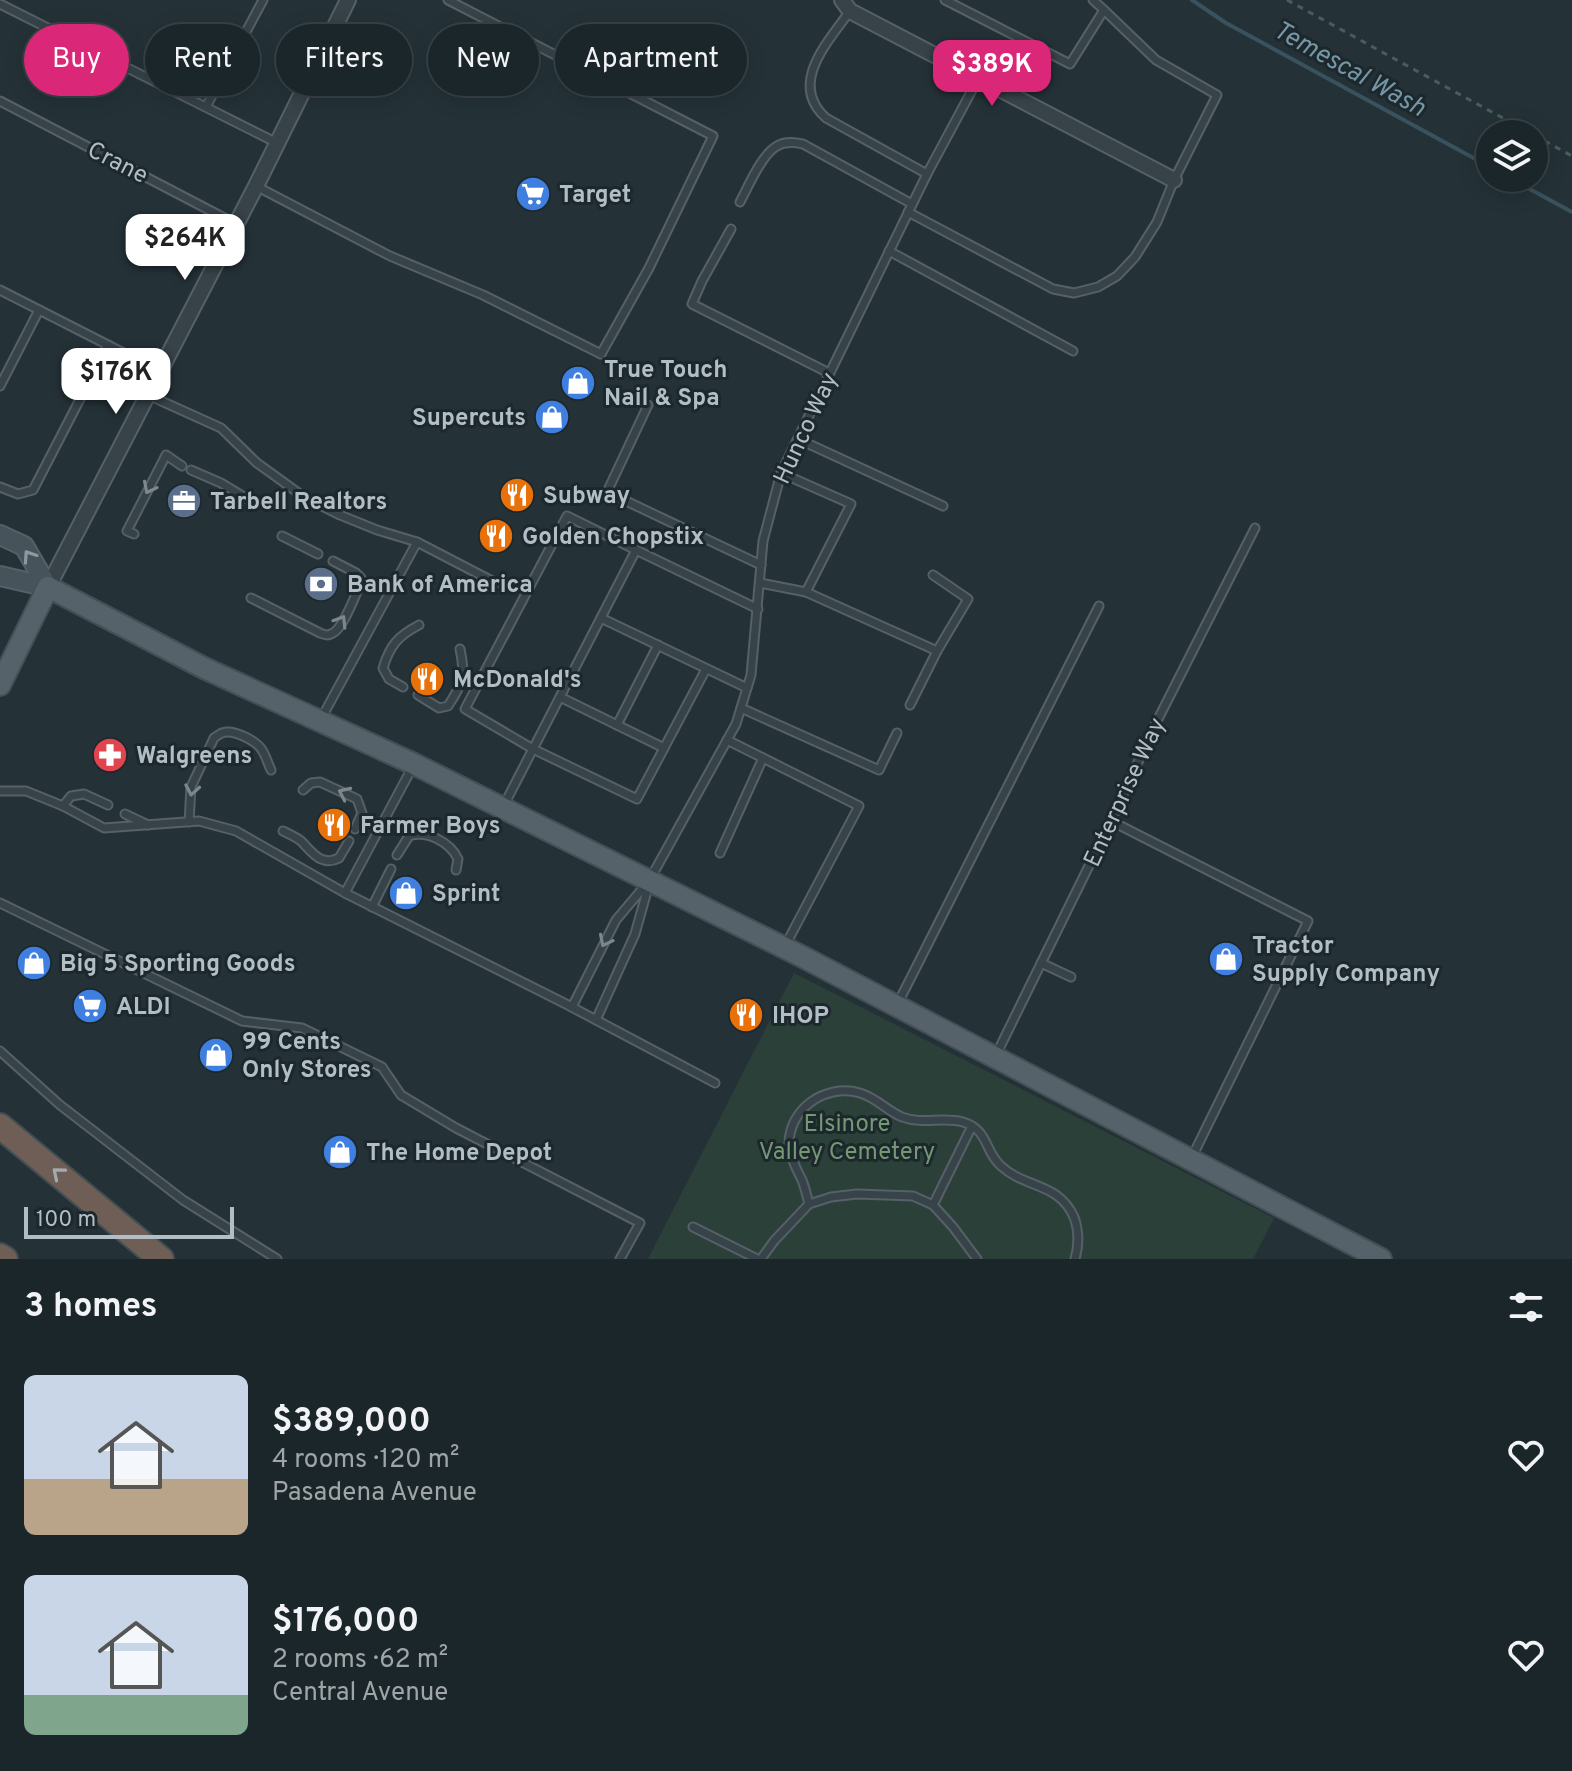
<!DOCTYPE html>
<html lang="en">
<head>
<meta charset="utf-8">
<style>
	body { margin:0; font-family:Overpass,sans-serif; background:#242e32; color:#f1f3f6; height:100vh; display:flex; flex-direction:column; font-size:30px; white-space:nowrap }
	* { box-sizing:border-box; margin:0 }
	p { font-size:26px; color:#a0a5a8 }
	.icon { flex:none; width:44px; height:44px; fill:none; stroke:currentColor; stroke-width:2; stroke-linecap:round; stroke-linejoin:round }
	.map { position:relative; height:1259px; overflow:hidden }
	.sheet { display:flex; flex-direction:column; background:#1b262a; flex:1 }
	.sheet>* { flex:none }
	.top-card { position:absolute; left:24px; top:24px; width:800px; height:72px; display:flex; gap:16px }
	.buttons { position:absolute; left:1476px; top:120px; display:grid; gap:16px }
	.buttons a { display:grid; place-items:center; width:72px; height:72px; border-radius:50%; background:#1b262a; box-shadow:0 4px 20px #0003,0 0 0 2px #394347; font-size:40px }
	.scale { position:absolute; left:24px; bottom:20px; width:210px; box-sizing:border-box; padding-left:8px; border:4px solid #b2bec5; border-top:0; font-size:22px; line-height:28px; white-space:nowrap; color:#b2bec5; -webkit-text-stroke:6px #1d282d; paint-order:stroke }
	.price { position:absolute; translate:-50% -68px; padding:0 18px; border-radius:16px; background:#fff; color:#222; font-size:26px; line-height:52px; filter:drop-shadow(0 2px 4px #0008) }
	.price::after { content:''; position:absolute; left:50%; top:48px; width:24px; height:18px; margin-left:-12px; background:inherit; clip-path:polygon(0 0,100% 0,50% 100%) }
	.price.active { background:#db2777; color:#fff }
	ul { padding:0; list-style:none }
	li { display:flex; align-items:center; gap:24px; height:200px; padding:0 24px }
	li span { display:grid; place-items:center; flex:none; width:224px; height:160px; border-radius:12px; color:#555 }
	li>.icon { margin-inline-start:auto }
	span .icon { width:96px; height:96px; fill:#fffc; stroke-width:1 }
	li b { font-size:34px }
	h2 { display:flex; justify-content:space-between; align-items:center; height:96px; padding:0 24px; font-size:34px }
	.tag { padding:0 28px; border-radius:36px; background:#1b262a; box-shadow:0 4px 20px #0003,0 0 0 2px #394347; font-size:28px; line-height:72px }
	.tag.active { background:#db2777; color:#fff }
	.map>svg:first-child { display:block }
	.green { fill:#2c403a }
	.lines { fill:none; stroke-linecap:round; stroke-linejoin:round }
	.stream { stroke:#39525e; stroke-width:4 }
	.lane-casing { stroke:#556166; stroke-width:11 }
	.street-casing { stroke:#556166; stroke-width:18 }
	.secondary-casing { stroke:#556166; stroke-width:22 }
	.primary-casing { stroke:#434f55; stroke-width:24 }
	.highway-casing { stroke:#424e53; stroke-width:28 }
	.path { stroke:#4a5d5a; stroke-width:3; stroke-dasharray:6 6; stroke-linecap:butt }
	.lane { stroke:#374349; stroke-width:7 }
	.street { stroke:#374349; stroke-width:14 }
	.secondary { stroke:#46535b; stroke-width:18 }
	.primary { stroke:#556269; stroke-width:20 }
	.highway { stroke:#6e5e55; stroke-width:24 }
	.oneway { stroke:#7b878d }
	.oneway2 { stroke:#8c99a0 }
	.oneway3 { stroke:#a4abaf }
	.labels { text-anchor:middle; stroke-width:6; stroke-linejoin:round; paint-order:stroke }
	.street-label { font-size:24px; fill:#b2bec5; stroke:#1d282d }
	.poi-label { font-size:24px; font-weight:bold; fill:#b2bec5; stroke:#1d282d; text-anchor:start }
	.park-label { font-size:24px; fill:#749873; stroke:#1d282d }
	.water-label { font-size:26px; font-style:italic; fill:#7596a6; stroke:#1d282d }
</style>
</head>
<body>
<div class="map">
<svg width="1572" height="1259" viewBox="0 0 1572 1259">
	<rect width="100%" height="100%" fill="#243238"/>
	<polygon class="green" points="794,973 1274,1218 1253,1259 648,1259"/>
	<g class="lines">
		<g class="stream">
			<polyline points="1192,0 1226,23 1490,167"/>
			<polyline points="1509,178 1572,212"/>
		</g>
		<g class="lane-casing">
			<g id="lane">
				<polyline points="945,0 1070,64 1104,10 1093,0"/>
				<polyline points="0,4 277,143"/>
				<path d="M 850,11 C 827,43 788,84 826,118 L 927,174"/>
				<polyline points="0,101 236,224"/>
				<polyline points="206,107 263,0"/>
				<polyline points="256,186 390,256 483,295 601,354 649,268 713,136 448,0"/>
				<path d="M 740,202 C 748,187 762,154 777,146 C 785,141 794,142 803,144 L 912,204"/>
				<polyline points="908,212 1053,289 1074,293 1098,287 1117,276 1135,257 1157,222 1174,180 1217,95 1156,60 1104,10"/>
				<polyline points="731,229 702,281 692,304 829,373"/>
				<polyline points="889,251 1073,351"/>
				<polyline points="0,290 161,372"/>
				<polyline points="0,386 39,310"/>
				<polyline points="148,395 221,428 257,463 304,497 340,515 377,530 417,542 496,583"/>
				<polyline points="648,405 607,492 761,565"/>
				<polyline points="798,439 943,506"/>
				<polyline points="191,470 221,483 249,500"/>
				<polyline points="781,473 851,504 806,592"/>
				<polyline points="0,487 18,494 33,490 108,345"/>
				<polyline points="134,534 127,531 166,455 182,466"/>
				<polyline points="282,536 318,554"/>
				<polyline points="636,550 567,516 465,709 533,749 637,799 706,669"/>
				<polyline points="760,583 806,592 937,651 968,599 933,575"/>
				<path d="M 251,598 L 320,633 C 325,635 328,636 333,633 C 344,627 355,595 361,583 L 361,578 L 356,573 L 333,561"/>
				<polyline points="601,618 747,688"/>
				<path d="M 403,687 L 389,679 L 383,668 C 390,645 398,636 419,625"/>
				<path d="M 418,695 L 439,708 L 448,706 C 463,683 466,677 460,649"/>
				<polyline points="560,697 664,748"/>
				<polyline points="910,705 937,651"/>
				<polyline points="741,708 879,770 897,733"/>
				<polyline points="321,719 417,542"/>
				<polyline points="617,725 658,645"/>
				<polyline points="727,740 859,806 785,946"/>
				<polyline points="303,790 311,783 320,782 357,799 362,813 355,829"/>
				<polyline points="0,791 26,791 63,806 104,828 199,821 236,831 345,893 564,1003 715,1083"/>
				<polyline points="504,805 636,550 758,609"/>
				<polyline points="63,806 71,796 84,794 108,805"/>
				<polyline points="125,814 148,825"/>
				<polyline points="1111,821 1308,921 1192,1157"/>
				<path d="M 189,822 L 191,787 L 214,738 C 219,735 219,733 226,732 C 236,731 257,741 262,750 C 266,756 268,764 271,770"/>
				<path d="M 283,831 C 289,834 296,837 301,841 C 312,852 321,867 339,858 L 349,841"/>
				<polyline points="720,853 763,758"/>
				<path d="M 397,855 L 409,836 C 427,830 450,842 458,859 L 456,870"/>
				<polyline points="345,893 413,766"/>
				<polyline points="0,903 242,1021 302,1028 382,1067 401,1095 456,1128 640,1223 620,1259"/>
				<polyline points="372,907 391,869"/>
				<polyline points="1041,963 1071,977"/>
				<polyline points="898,1003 1099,606"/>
				<polyline points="572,1007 616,920 649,881 736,724 751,675 763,541 781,473 927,174 978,79"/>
				<polyline points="596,1020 635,934 649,884"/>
				<polyline points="0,1051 60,1105 183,1200 277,1259"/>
				<polyline points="996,1055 1111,821 1155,725 1255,528"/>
				<path d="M 809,1204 C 807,1196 805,1188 802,1180 C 797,1170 790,1158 789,1146 C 788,1109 825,1083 860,1093 C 877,1098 887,1111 902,1117 C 923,1125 944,1116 963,1122 C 989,1130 984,1151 1001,1166 C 1026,1189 1058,1182 1074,1217 C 1079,1231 1079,1245 1075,1259"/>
				<polyline points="933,1205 972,1126"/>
				<polyline points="693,1227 757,1259"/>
				<polyline points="761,1259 774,1241 809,1204 831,1197 857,1194 913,1196 933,1205 953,1227 977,1259"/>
			</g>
		</g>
		<g class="street-casing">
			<g id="street">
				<polyline points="842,0 850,11 1174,180"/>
				<polyline points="48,587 256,186 348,0"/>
			</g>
		</g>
		<g class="secondary-casing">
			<g id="secondary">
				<polyline points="0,535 24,546 48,587"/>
				<polyline points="0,576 48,587"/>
			</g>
		</g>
		<g class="primary-casing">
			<polyline id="primary" points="0,685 48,587 204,668 414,764 803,957 1381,1259"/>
		</g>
		<g class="highway-casing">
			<g id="highway">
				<polyline points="0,1126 161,1259"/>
				<polyline points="0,1256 5,1259"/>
			</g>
		</g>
		<g class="path">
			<polyline points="1287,0 1532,134"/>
			<polyline points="1534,135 1572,156"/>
		</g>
		<use href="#lane" class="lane"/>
		<use href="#street" class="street"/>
		<use href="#secondary" class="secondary"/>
		<use href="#primary" class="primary"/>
		<use href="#highway" class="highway"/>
	</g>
	<defs><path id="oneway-chevron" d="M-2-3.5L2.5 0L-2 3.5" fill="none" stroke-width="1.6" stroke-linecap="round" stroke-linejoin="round" transform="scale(2)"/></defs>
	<g class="oneway">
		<use href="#oneway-chevron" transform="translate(149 488) rotate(117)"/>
		<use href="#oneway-chevron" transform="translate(341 621) rotate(-58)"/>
		<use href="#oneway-chevron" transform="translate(192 790) rotate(100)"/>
		<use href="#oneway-chevron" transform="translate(344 793) rotate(-155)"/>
		<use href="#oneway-chevron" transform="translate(605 941) rotate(117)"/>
	</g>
	<use class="oneway2" href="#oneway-chevron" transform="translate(29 556) rotate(-124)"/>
	<use class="oneway3" href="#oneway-chevron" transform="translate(58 1173) rotate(-140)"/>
	<defs>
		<g id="supermarket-disc" transform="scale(1.8)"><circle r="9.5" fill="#3f7fe0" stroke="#1d282d"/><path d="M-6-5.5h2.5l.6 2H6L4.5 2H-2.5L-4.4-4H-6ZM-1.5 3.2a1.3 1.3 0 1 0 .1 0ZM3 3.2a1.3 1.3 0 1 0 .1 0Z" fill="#fff"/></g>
		<g id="shop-disc" transform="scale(1.8)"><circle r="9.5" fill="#3f7fe0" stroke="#1d282d"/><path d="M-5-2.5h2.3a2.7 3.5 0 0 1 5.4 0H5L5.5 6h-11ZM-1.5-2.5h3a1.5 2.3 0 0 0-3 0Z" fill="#fff"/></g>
		<g id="restaurant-disc" transform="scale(1.8)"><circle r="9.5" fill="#e8710a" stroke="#1d282d"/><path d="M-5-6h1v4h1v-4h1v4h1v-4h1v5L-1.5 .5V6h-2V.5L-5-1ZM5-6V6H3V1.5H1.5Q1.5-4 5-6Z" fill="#fff"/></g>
		<g id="office-disc" transform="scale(1.8)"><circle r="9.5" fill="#5c6f8a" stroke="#1d282d"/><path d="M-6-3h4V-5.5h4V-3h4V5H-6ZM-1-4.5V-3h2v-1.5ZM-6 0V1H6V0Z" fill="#fff"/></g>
		<g id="bank-disc" transform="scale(1.8)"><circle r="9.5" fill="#5c6f8a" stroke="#1d282d"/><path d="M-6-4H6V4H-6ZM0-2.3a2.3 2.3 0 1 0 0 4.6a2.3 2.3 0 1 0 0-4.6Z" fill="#fff"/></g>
		<g id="pharmacy-disc" transform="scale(1.8)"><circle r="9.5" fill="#e0444e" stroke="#1d282d"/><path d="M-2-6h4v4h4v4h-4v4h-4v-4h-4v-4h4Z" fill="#fff"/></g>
	</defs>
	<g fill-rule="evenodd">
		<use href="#supermarket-disc" x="533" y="194"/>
		<use href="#shop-disc" x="578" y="383"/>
		<use href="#shop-disc" x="552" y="417"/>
		<use href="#restaurant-disc" x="517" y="495"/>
		<use href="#office-disc" x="184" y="501"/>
		<use href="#restaurant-disc" x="496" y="536"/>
		<use href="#bank-disc" x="321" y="584"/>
		<use href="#restaurant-disc" x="427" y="679"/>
		<use href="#pharmacy-disc" x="110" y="755"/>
		<use href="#restaurant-disc" x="334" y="825"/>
		<use href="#shop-disc" x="406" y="893"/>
		<use href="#shop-disc" x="1226" y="959"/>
		<use href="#shop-disc" x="34" y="963"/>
		<use href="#supermarket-disc" x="90" y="1006"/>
		<use href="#restaurant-disc" x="746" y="1015"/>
		<use href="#shop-disc" x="216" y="1055"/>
		<use href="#shop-disc" x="340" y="1152"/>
	</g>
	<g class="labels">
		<g class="street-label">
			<text transform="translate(118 162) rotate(27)" y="8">Crane</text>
			<text transform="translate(805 428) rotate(-65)" y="8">Hunco Way</text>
			<text transform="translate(1124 792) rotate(-65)" y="8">Enterprise Way</text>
		</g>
		<g class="poi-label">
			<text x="559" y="202">Target</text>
			<text x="604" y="377">True Touch<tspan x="604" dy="28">Nail &amp; Spa</tspan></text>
			<text x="526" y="425" text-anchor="end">Supercuts</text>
			<text x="543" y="503">Subway</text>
			<text x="210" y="509">Tarbell Realtors</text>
			<text x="522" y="544">Golden Chopstix</text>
			<text x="347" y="592">Bank of America</text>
			<text x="453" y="687">McDonald's</text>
			<text x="136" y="763">Walgreens</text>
			<text x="360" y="833">Farmer Boys</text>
			<text x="432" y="901">Sprint</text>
			<text x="1252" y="953">Tractor<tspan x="1252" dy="28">Supply Company</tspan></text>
			<text x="60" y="971">Big 5 Sporting Goods</text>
			<text x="116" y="1014">ALDI</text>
			<text x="772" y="1023">IHOP</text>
			<text x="242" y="1049">99 Cents<tspan x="242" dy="28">Only Stores</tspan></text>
			<text x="366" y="1160">The Home Depot</text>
		</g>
		<g class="park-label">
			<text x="847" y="1131">Elsinore<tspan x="847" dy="28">Valley Cemetery</tspan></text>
		</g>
		<g class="water-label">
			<text transform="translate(1350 68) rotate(29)" y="9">Temescal Wash</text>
		</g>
	</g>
</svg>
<div class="buttons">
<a><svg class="icon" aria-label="layers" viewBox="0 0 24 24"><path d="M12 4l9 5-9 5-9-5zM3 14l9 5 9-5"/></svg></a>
</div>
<div class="scale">100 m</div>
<b class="price active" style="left:992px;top:108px">$389K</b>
<b class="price" style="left:185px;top:282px">$264K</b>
<b class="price" style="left:116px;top:416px">$176K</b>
<div class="top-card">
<a class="tag active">Buy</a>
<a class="tag">Rent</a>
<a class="tag">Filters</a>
<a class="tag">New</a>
<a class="tag">Apartment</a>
</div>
</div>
<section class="sheet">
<h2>3 homes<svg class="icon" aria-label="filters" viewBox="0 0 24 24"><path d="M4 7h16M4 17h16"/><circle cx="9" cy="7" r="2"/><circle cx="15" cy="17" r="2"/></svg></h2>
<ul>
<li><span style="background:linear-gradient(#c9d6e8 65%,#b9a48a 0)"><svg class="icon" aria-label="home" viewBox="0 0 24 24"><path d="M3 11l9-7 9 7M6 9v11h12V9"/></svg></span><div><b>$389,000</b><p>4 rooms · 120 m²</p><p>Pasadena Avenue</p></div><svg class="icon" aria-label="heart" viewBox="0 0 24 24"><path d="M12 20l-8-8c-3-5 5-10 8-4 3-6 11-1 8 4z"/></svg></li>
<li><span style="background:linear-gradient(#c9d6e8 75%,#7fa58c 0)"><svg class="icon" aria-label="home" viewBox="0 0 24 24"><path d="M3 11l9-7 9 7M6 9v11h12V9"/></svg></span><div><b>$176,000</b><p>2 rooms · 62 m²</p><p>Central Avenue</p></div><svg class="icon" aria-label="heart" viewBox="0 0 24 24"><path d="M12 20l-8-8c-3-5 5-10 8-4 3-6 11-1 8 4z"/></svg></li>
</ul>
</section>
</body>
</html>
